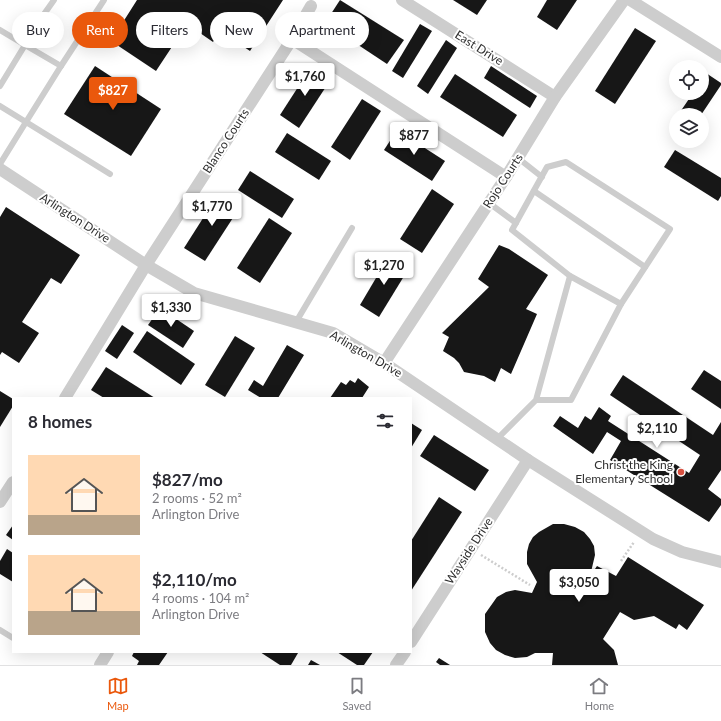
<!DOCTYPE html>
<html lang="en">
<head>
<meta charset="utf-8">
<style>
	body { margin:0; font-family:Lato,sans-serif; background:#f7f7f7; color:#2b2b33; height:100vh; display:flex; flex-direction:column; font-size:15px; white-space:nowrap }
	* { box-sizing:border-box; margin:0 }
	p { font-size:13px; color:#7c7c81 }
	.icon { flex:none; width:22px; height:22px; fill:none; stroke:currentColor; stroke-width:2; stroke-linecap:round; stroke-linejoin:round }
	.map { position:relative; flex:1; overflow:hidden }
	.panel { position:absolute; left:12px; top:397px; width:400px; height:256px; display:flex; flex-direction:column; background:#fff; border-radius:0px; box-shadow:0 4px 16px #0002 }
	.panel>* { flex:none }
	.hud { position:absolute; left:12px; top:12px; width:400px; height:36px; display:flex; gap:8px }
	.fabs { position:absolute; left:669px; top:60px; display:grid; gap:8px }
	.fabs a { display:grid; place-items:center; width:40px; height:40px; border-radius:50%; background:#fff; box-shadow:0 4px 16px #0002; font-size:20px }
	.price { position:absolute; translate:-50% -34px; padding:0 9px; border-radius:4px; background:#fff; color:#222; font-size:13px; line-height:26px; filter:drop-shadow(0 1px 2px #0008) }
	.price::after { content:''; position:absolute; left:50%; top:24px; width:12px; height:9px; margin-left:-6px; background:inherit; clip-path:polygon(0 0,100% 0,50% 100%) }
	.price.selected { background:#ea580c; color:#fff }
	ul { padding:0; list-style:none }
	li { display:flex; align-items:center; gap:12px; height:100px; padding:0 16px }
	li span { display:grid; place-items:center; flex:none; width:112px; height:80px; border-radius:0px; color:#555 }
	li>.icon { margin-inline-start:auto }
	span .icon { width:48px; height:48px; fill:#fffc; stroke-width:1 }
	li b { font-size:17px }
	h2 { display:flex; justify-content:space-between; align-items:center; height:48px; padding:0 16px; font-size:17px }
	.tag { padding:0 14px; border-radius:18px; background:#fff; box-shadow:0 4px 16px #0002; font-size:14px; line-height:36px }
	.tag.selected { background:#ea580c; color:#fff }
	.menu { display:flex; justify-content:space-around; align-items:center; height:56px; border-top:1px solid #e1e1e2; background:#fff; font-size:11px; color:#7c7c81 }
	.menu a { display:grid; justify-items:center; gap:2px }
	.menu .selected { color:#ea580c }
	.map>svg:first-child { display:block }
	.building { fill:#171717 }
	.lines { fill:none; stroke-linecap:round; stroke-linejoin:round }
	.path { stroke:#cdcdcd; stroke-width:2.5; stroke-dasharray:2 2; stroke-linecap:butt }
	.lane { stroke:#cdcdcd; stroke-width:6 }
	.street { stroke:#cdcdcd; stroke-width:12 }
	.poi-dot { fill:#d85141; stroke:#fff; stroke-width:1.5 }
	.labels { text-anchor:middle; stroke-width:4; stroke-linejoin:round; paint-order:stroke }
	.street-label { font-size:12px; fill:#303030; stroke:#fff }
	.poi-label { font-size:12px; fill:#303030; stroke:#fff; text-anchor:end }
</style>
</head>
<body>
<div class="map">
<svg width="721" height="665" viewBox="0 0 721 665">
	<rect width="100%" height="100%" fill="#fff"/>
	<g class="building">
		<polygon points="137,0 283,0 250,51 220,31 213,42 187,24 156,71 111,41"/>
		<polygon points="340,0 404,40 387,64 325,23"/>
		<polygon points="453,0 487,0 477,15"/>
		<polygon points="547,0 577,0 557,30 537,17"/>
		<polygon points="420,24 432,31 403,78 392,71"/>
		<polygon points="635,28 656,41 615,104 595,91"/>
		<polygon points="446,40 457,48 428,94 417,86"/>
		<polygon points="95,66 161,109 131,156 64,114"/>
		<polygon points="491,66 537,96 530,108 484,78"/>
		<polygon points="311,67 331,79 299,128 280,115"/>
		<polygon points="706,73 721,83 721,85 701,115 678,115 693,93 702,93 702,79"/>
		<polygon points="455,74 517,115 503,137 440,97"/>
		<polygon points="362,99 381,111 350,160 331,147"/>
		<polygon points="676,118 676,130 670,127"/>
		<polygon points="397,130 445,161 432,181 384,150"/>
		<polygon points="287,133 331,161 319,180 275,152"/>
		<polygon points="675,150 721,178 721,196 718,201 664,167"/>
		<polygon points="250,171 294,199 282,218 238,190"/>
		<polygon points="432,189 454,204 422,253 400,239"/>
		<polygon points="219,193 240,207 205,261 184,248"/>
		<polygon points="6,207 80,255 61,284 51,278 22,322 39,333 19,363 2,352 0,355 0,217"/>
		<polygon points="269,218 292,233 260,283 237,268"/>
		<polygon points="499,245 509,249 548,275 526,309 537,314 511,374 501,368 495,382 484,376 464,372 459,363 454,358 443,351 449,337 442,333 489,287 478,279"/>
		<polygon points="389,256 409,268 379,317 360,305"/>
		<polygon points="160,308 194,331 183,348 148,325"/>
		<polygon points="122,325 134,333 117,359 105,351"/>
		<polygon points="147,331 195,364 181,385 133,352"/>
		<polygon points="235,336 255,348 225,397 205,385"/>
		<polygon points="287,345 304,355 278,398 261,398 248,390 254,380 263,386"/>
		<polygon points="106,367 155,398 104,398 91,390"/>
		<polygon points="704,370 721,381 721,409 691,389"/>
		<polygon points="623,375 713,435 721,422 721,470 708,489 721,499 721,505 709,522 610,460 621,441 607,432 593,454 553,426 560,416 578,428 585,416 591,420 599,407 611,416 608,421 689,473 700,455 610,395"/>
		<polygon points="358,378 369,387 362,398 330,398 341,382 346,385 350,380 355,383"/>
		<polygon points="0,391 13,399 13,406 0,427"/>
		<polygon points="411,423 422,430 411,448"/>
		<polygon points="434,435 489,470 475,491 420,456"/>
		<polygon points="439,497 462,512 411,591 411,541"/>
		<polygon points="553,524 564,524 575,527 584,532 590,539 594,546 595,555 591,572 593,572 597,566 616,576 628,557 704,605 687,630 679,624 676,629 654,616 634,620 620,612 603,639 614,650 618,665 552,665 553,653 535,653 527,657 515,658 505,655 496,650 490,643 485,632 485,614 497,597 506,592 515,590 532,593 537,582 527,564 527,552 529,544 533,537 539,532"/>
		<polygon points="13,525 13,540 6,535"/>
		<polygon points="7,549 13,553 13,582 0,574 0,561"/>
		<polygon points="134,652 168,652 159,665 137,665 139,661 132,656"/>
		<polygon points="260,652 296,652 298,653 291,665 280,665"/>
		<polygon points="337,652 373,652 364,665 357,665"/>
		<polygon points="439,658 450,665 440,665 436,662"/>
		<polygon points="311,660 320,665 308,665"/>
	</g>
	<g class="lines">
		<g class="path">
			<polyline points="481,555 530,585"/>
			<polyline points="621,561 634,542"/>
		</g>
		<g class="lane">
			<polyline points="42,17 54,0"/>
			<polyline points="0,30 25,45 0,86"/>
			<polyline points="61,66 104,0"/>
			<polyline points="0,106 26,122 61,66 25,45"/>
			<polyline points="518,158 542,177"/>
			<polyline points="0,164 26,122 110,174"/>
			<polyline points="534,191 645,267"/>
			<polyline points="489,203 516,223"/>
			<polyline points="570,276 512,230 547,167 566,162 670,229 621,304"/>
			<polyline points="296,322 352,228"/>
			<polyline points="497,439 536,400 571,400 621,304 570,276 536,400"/>
			<polyline points="0,630 13,638"/>
		</g>
		<g class="street">
			<polyline points="402,0 555,97"/>
			<polyline points="630,0 721,57"/>
			<polyline points="292,39 506,177"/>
			<polyline points="0,169 146,265 194,293 333,333 384,363 528,460 653,539 682,552 721,562"/>
			<polyline points="384,363 506,177 555,97 624,0"/>
			<polyline points="65,398 146,265 292,39 311,6"/>
			<polyline points="0,502 13,482"/>
			<polyline points="411,642 528,460"/>
			<polyline points="100,665 108,652"/>
			<polyline points="396,665 405,652"/>
		</g>
	</g>
	<circle class="poi-dot" cx="681" cy="472" r="4"/>
	<g class="labels">
		<g class="street-label">
			<text transform="translate(479 48) rotate(32)" y="4">East Drive</text>
			<text transform="translate(226 141) rotate(-57)" y="4">Blanco Courts</text>
			<text transform="translate(503 181) rotate(-57)" y="4">Rojo Courts</text>
			<text transform="translate(75 218) rotate(33)" y="4">Arlington Drive</text>
			<text transform="translate(366 354) rotate(30)" y="4">Arlington Drive</text>
			<text transform="translate(469 551) rotate(-57)" y="4">Wayside Drive</text>
		</g>
		<g class="poi-label">
			<text x="673" y="469">Christ the King<tspan x="673" dy="14">Elementary School</tspan></text>
		</g>
	</g>
</svg>
<div class="fabs">
<a><svg class="icon" aria-label="locate" viewBox="0 0 24 24"><circle cx="12" cy="12" r="6"/><path d="M12 2v4M12 18v4M2 12h4M18 12h4"/></svg></a>
<a><svg class="icon" aria-label="layers" viewBox="0 0 24 24"><path d="M12 4l9 5-9 5-9-5zM3 14l9 5 9-5"/></svg></a>
</div>
<b class="price" style="left:305px;top:97px">$1,760</b>
<b class="price selected" style="left:113px;top:111px">$827</b>
<b class="price" style="left:414px;top:156px">$877</b>
<b class="price" style="left:212px;top:227px">$1,770</b>
<b class="price" style="left:384px;top:286px">$1,270</b>
<b class="price" style="left:171px;top:328px">$1,330</b>
<b class="price" style="left:657px;top:449px">$2,110</b>
<b class="price" style="left:579px;top:603px">$3,050</b>
<div class="hud">
<a class="tag">Buy</a>
<a class="tag selected">Rent</a>
<a class="tag">Filters</a>
<a class="tag">New</a>
<a class="tag">Apartment</a>
</div>
<section class="panel">
<h2>8 homes<svg class="icon" aria-label="filters" viewBox="0 0 24 24"><path d="M4 7h16M4 17h16"/><circle cx="9" cy="7" r="2"/><circle cx="15" cy="17" r="2"/></svg></h2>
<ul>
<li><span style="background:linear-gradient(#ffd9b3 75%,#b9a48a 0)"><svg class="icon" aria-label="home" viewBox="0 0 24 24"><path d="M3 11l9-7 9 7M6 9v11h12V9"/></svg></span><div><b>$827/mo</b><p>2 rooms · 52 m²</p><p>Arlington Drive</p></div></li>
<li><span style="background:linear-gradient(#ffd9b3 70%,#b9a48a 0)"><svg class="icon" aria-label="home" viewBox="0 0 24 24"><path d="M3 11l9-7 9 7M6 9v11h12V9"/></svg></span><div><b>$2,110/mo</b><p>4 rooms · 104 m²</p><p>Arlington Drive</p></div></li>
</ul>
</section>
</div>
<nav class="menu">
<a class="selected"><svg class="icon" aria-label="map" viewBox="0 0 24 24"><path d="M3 6l6-2 6 2 6-2v14l-6 2-6-2-6 2zM9 4v14M15 6v14"/></svg>Map</a>
<a><svg class="icon" aria-label="saved" viewBox="0 0 24 24"><path d="M7 4h10v16l-5-4-5 4z"/></svg>Saved</a>
<a><svg class="icon" aria-label="home" viewBox="0 0 24 24"><path d="M3 11l9-7 9 7M6 9v11h12V9"/></svg>Home</a>
</nav>
</body>
</html>
